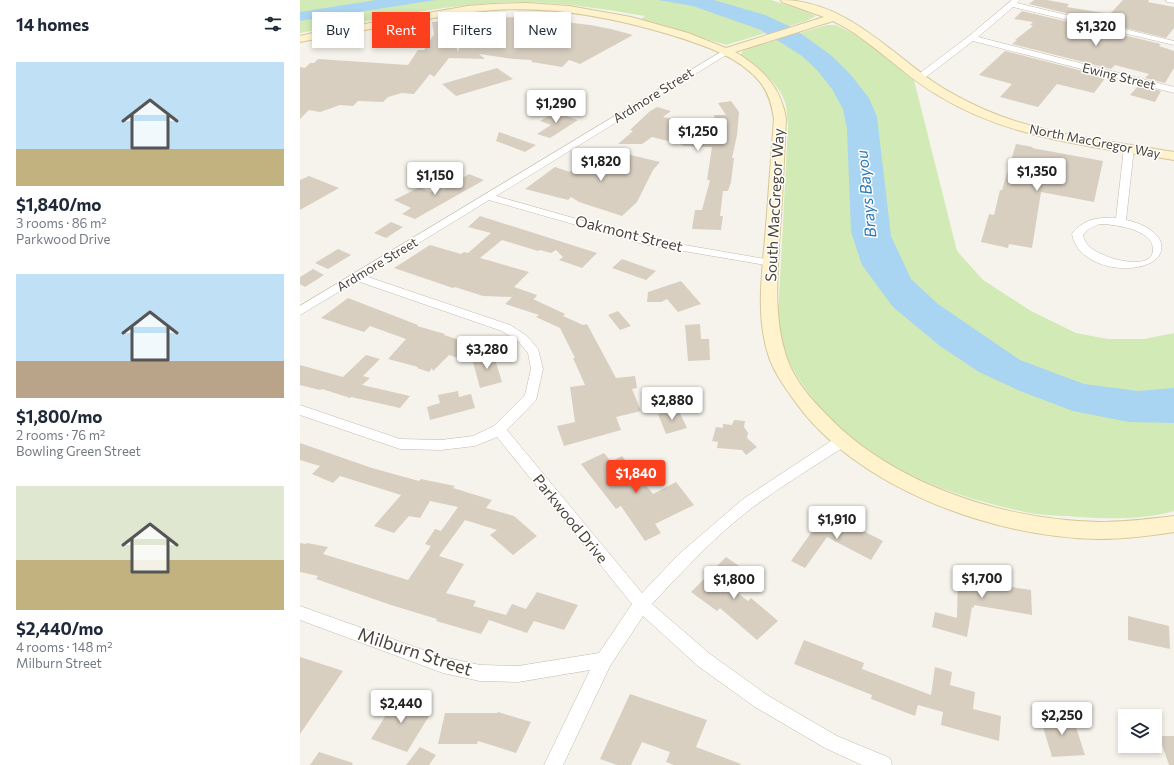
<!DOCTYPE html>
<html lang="en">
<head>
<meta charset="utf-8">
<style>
	body { margin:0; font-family:Commissioner,sans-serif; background:#f2f2f3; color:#1f2937; height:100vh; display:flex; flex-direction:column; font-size:15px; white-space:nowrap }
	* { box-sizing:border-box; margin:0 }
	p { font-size:13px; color:#747a83 }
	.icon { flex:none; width:22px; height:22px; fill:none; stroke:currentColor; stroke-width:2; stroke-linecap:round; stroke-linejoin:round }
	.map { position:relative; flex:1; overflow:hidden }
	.sheet { display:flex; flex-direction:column; background:#fff; width:300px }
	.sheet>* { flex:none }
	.top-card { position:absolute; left:12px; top:12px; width:380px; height:36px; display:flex; gap:8px }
	.fabs { position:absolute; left:818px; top:709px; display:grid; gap:8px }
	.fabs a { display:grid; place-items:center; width:44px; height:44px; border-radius:0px; background:#fff; box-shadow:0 2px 6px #0003; font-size:20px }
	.price { position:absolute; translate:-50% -34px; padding:0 9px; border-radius:4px; background:#fff; color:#222; font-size:13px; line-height:26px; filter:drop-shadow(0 1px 2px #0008) }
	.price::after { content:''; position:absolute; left:50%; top:24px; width:12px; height:9px; margin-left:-6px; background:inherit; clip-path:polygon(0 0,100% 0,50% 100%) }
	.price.active { background:#fc3f1d; color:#fff }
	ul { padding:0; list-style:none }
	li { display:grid; align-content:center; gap:8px; height:212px; padding:0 16px }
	li span { display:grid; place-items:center; height:124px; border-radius:0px; color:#555 }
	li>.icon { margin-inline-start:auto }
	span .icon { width:72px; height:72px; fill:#fffc; stroke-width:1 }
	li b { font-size:17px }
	h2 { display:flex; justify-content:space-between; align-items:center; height:48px; padding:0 16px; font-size:17px }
	.chip { padding:0 14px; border-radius:0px; background:#fff; box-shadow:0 2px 6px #0003; font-size:14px; line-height:36px }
	.chip.active { background:#fc3f1d; color:#fff }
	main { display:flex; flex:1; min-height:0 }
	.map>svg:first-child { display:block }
	.green { fill:#d2eab5 }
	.water { fill:#a9d4f2 }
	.building { fill:#d8cfc1 }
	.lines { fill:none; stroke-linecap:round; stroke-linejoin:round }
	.minor-casing { stroke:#c2bbae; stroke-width:1 }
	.secondary-casing { stroke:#d6c79b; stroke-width:2 }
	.minor { fill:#fff; fill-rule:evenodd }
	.secondary { fill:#fff3cd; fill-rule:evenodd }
	.labels { text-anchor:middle; stroke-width:3; stroke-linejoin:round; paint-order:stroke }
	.far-street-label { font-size:13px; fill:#4b4439; stroke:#fff }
	.street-label { font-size:15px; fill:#4b4439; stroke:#fff }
	.water-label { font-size:16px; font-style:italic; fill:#2e7ab2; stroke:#fff }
	.near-street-label { font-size:18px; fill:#4b4439; stroke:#fff }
</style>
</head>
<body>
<main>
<section class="sheet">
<h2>14 homes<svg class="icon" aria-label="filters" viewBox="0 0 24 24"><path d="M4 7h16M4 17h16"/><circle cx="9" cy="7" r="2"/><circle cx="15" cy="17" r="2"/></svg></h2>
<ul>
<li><span style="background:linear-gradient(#bfe0f5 70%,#c2b280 0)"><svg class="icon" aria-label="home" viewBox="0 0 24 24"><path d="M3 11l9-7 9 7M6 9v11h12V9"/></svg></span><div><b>$1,840/mo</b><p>3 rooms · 86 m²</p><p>Parkwood Drive</p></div></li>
<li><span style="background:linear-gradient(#bfe0f5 70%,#b9a48a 0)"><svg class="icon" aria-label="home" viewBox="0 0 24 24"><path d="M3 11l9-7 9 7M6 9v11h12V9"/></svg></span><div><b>$1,800/mo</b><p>2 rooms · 76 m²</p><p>Bowling Green Street</p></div></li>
<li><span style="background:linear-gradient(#dfe7d0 60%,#c2b280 0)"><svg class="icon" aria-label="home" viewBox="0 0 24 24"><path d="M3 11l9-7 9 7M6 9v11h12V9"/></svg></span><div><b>$2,440/mo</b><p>4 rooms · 148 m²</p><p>Milburn Street</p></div></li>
</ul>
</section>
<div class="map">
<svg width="874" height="765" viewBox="0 0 874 765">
	<rect width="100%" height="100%" fill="#f6f3ec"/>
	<g class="green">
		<path d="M 0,0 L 471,0 L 505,11 L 516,16 L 506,21 L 426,45 L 341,19 L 345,16 C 303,9 262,2 219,2 C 145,3 72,21 0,33 Z"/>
		<path d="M 527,25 L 536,25 L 553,34 L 569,44 L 614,80 L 657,251 L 683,280 L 731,311 L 776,333 L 807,339 L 844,339 L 874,333 L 874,511 C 843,520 809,519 778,517 C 762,515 745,516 730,513 C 646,496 558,463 507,391 C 497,376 487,361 482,343 C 479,336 479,327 478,319 L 488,125 C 487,119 487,112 486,106 C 482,85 457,67 441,56 C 441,49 448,49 453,47 Z"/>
	</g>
	<g class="water">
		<polygon points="76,0 136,0 0,21 0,12"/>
		<polygon points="358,0 414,0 465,15 491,27 510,40 532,56 551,75 569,98 577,117 591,236 611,279 638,304 720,360 784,384 838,391 874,388 874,423 829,422 773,411 720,391 679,372 640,346 593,307 562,265 551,232 547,129 543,109 532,89 517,70 502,56 461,30 393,6"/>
	</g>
	<g class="building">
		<polygon points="734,0 747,0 769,4 767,7 810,14 823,0 849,0 848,2 874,7 874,28 866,38 729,4"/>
		<polygon points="722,11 861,44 859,46 874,51 874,68 865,83 845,78 849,74 815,65 811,69 712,44 717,40 715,40 733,26 730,25 733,22 714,19"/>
		<polygon points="220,17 290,25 311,29 333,35 280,64 269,60 262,67 232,62 231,60 214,59 179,54 185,59 149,58 134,77 130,74 114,94 102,93 88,97 83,102 58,101 53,106 40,105 20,112 9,110 0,119 0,67 5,68 10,63 14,63 18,59 108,65 118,50 124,50 134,34 132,22 144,21 145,26 149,25 158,52 169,18"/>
		<polygon points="705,51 806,77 794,93 757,84 738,107 700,97 712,84 679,75"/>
		<polygon points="197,68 213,79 156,96 142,84"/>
		<polygon points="839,85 861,91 855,102 830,95"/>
		<polygon points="431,101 439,112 437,135 432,158 434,158 431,182 428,191 423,191 420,216 423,216 421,230 392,229 395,210 402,210 410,180 407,180 412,147 383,146 383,145 352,137 342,144 318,144 333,131 330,130 349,112 357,107 371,111 363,117 400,124 402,120 415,123 414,115 426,115 418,103"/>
		<polygon points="255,112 278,120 250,138 237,134 251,125 240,121"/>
		<polygon points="199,132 236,145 225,152 196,141"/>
		<polygon points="716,144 733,147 732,148 803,161 794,202 741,192 732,248 709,244 708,248 681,242 689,214 694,215 700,190 702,190"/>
		<polygon points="314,151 360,162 353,170 337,202 322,216 279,202 271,197 268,200 225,189 255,167 270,172 278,164 283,165 293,162 299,163"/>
		<polygon points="169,174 184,180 115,219 102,214 111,208 94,200 120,187 131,192 139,187 144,189"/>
		<polygon points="9,176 39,188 0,210 0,180"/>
		<polygon points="180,216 297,253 282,268 259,260 263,257 256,250 251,253 240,250 238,251 202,240 180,258 229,272 214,287 237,295 235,298 233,299 265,314 263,316 283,325 287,324 316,378 335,376 337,388 332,389 341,411 316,417 321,430 264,446 257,426 275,422 270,387 285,385 273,358 275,358 260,328 236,317 239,315 205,304 212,297 183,296 155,287 153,288 94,268 130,245 161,254 164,252 168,253 191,233 168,227"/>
		<polygon points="91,222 103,227 86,238 74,233"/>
		<polygon points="38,249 51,255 28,269 15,263"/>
		<polygon points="322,259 356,271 346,280 312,268"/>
		<polygon points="13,269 24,275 5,287 0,284 0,277"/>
		<polygon points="381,281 401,304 378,312 367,299 361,302 347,302 348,292"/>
		<polygon points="48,298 118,325 117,326 145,334 144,335 175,345 161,359 149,355 133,371 132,368 129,372 117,368 118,367 88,359 106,339 70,326 64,332 21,318"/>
		<polygon points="318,311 331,326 320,330 308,315"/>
		<polygon points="400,324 401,339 409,339 410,360 388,361 385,325"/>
		<polygon points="193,353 202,382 180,388 172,358"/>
		<polygon points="66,355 80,359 63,376 70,378 62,385 110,396 100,408 51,397 50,398 22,389 20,390 0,385 0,365 43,377"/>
		<polygon points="158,391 159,397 171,394 175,408 130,420 127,407 140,403 138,395"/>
		<polygon points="378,409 387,428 366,434 358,414"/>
		<polygon points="434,420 445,421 444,427 448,433 447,438 457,447 446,455 442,450 417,448 418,442 412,441 416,427 423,428 423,424 432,425"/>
		<polygon points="0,443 72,468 119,481 121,479 155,486 153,488 192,500 186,508 214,516 237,536 213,555 190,535 197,530 165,520 139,556 164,564 146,593 176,601 173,606 206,615 212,604 226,609 237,592 278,605 264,630 234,621 227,633 189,620 181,634 136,621 137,619 91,605 16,579 18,576 0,572 0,543 6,544 7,543 28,547 23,554 108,580 131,546 125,544 135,529 141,531 158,507 130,501 120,518 109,516 94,533 74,526 101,495 40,476 33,483 12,474 20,466 0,460"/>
		<polygon points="304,453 311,462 322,456 353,494 376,482 394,505 355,524 361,533 345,541 321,506 316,509 281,464"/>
		<polygon points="526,512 583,541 571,560 527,537 505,568 491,561"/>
		<polygon points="426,557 442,568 426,584 448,601 451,598 478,621 457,640 420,608 417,611 391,592"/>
		<polygon points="658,568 705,575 705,586 731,590 732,615 674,605 674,608 672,607 667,637 632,627 635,612 657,618"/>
		<polygon points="828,616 869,626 870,649 828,640"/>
		<polygon points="504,640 564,663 562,669 631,695 635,667 652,672 650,685 675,692 673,709 701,716 699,741 641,725 643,712 618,705 615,716 571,699 572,695 494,664"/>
		<polygon points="0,657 43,671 0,734"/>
		<polygon points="101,691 119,697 111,710 129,716 107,752 71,739"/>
		<polygon points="330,694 407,720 396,747 441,764 440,765 374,765 366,762 370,752 342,742 331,765 317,765 300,759"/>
		<polygon points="198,712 231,722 216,753 178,741 177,744 138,744 145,713 197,713"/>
		<polygon points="772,715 785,755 752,757 740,717"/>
		<polygon points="859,736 874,736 874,765 869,765"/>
		<polygon points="120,747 136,755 129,765 106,765"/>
		<polygon points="19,752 53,763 52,765 10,765"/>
	</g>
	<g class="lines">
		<g class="minor-casing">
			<g id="minor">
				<polygon points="712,0 720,0 717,3 874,41 874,45 713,7 678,37 874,87 874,93 673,41 622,80 616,80 615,78 616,76 669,36"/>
				<polygon points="866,0 874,0 874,3 867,2"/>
				<path d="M 424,50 L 430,50 L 431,52 L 196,196 L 344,238 L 471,260 L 477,263 L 475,265 L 471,266 L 343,244 L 189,200 L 65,276 L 210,325 L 227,336 L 238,349 L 243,369 L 236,400 L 207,430 L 342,593 L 378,555 L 443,499 L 537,437 L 542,436 L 547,437 L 549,441 L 547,445 C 516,465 483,485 453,507 C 416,535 384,570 352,604 L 410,654 L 467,695 L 537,736 L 590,758 L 592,765 L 562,765 L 525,748 L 455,707 L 398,666 L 343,616 L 310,666 L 263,765 L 244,765 L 290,670 L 218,682 L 180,681 L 143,673 L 0,620 L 0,606 L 143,657 L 180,665 L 218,666 L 299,653 L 332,604 L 197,437 L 175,446 L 141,450 L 100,449 L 0,415 L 0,405 L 100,439 L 141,440 L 173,436 L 194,426 L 225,395 L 231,369 L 228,353 L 219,342 L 202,331 L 57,281 L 0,315 L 0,306 Z"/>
				<path d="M 829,145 L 834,148 L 826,220 C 840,223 852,228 860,240 C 874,277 780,280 772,234 C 783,219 798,217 816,218 L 824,148 ZM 799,224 C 813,224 854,229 853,250 C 852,270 814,260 804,255 C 794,251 785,246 783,235 L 787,230 Z"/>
			</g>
		</g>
		<g class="secondary-casing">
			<path id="secondary" d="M 481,0 C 543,0 588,50 635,83 C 650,93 666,101 683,109 C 742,135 810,141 874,152 L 874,160 C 795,147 709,139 639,96 C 601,74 572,40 533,21 L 435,52 C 462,68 481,87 486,119 C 484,156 483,192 480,229 C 478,269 473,313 485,352 C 491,375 508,396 524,412 C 590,484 703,520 799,522 C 824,522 849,519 874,516 L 874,532 C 849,536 825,539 799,539 C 695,538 555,488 494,400 C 484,386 473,371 468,354 C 455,313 463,267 466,226 C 469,190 471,155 474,119 C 472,106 469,93 460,82 C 438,55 400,44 368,34 C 311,17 253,6 194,10 C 164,12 134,18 104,23 C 70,29 35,35 0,42 L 0,36 L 13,33 L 168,6 L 193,4 L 227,3 L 269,6 L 331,17 L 388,33 L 426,48 L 524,17 L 482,2 Z"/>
		</g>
		<use href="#minor" class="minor"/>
		<use href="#secondary" class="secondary"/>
	</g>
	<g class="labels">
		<g class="far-street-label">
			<text transform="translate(819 76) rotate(14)" y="5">Ewing Street</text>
			<text transform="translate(353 95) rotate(-32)" y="5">Ardmore Street</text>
			<text transform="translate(795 141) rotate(11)" y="5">North MacGregor Way</text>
			<text transform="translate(77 264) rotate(-31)" y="5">Ardmore Street</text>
		</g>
		<g class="street-label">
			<text transform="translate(475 205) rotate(-87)" y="5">South MacGregor Way</text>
			<text transform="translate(329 234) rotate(14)" y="5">Oakmont Street</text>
			<text transform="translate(270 519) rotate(51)" y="5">Parkwood Drive</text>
		</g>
		<g class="water-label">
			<text transform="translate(566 194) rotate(-96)" y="6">Brays Bayou</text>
		</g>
		<g class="near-street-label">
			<text transform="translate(115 652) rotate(18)" y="6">Milburn Street</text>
		</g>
	</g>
</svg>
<div class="fabs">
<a><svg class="icon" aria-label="layers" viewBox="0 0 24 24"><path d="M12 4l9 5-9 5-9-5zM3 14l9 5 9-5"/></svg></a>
</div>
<b class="price" style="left:796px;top:47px">$1,320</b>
<b class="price" style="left:256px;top:124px">$1,290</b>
<b class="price" style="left:398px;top:152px">$1,250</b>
<b class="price" style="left:301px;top:182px">$1,820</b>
<b class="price" style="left:737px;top:192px">$1,350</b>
<b class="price" style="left:135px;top:196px">$1,150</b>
<b class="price" style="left:187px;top:370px">$3,280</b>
<b class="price" style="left:372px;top:421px">$2,880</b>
<b class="price active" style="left:336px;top:494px">$1,840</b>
<b class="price" style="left:537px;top:540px">$1,910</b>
<b class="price" style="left:682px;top:599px">$1,700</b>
<b class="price" style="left:434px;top:600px">$1,800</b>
<b class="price" style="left:101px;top:724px">$2,440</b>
<b class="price" style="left:762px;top:736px">$2,250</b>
<div class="top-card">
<a class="chip">Buy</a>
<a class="chip active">Rent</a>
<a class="chip">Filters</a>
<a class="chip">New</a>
</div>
</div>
</main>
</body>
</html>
